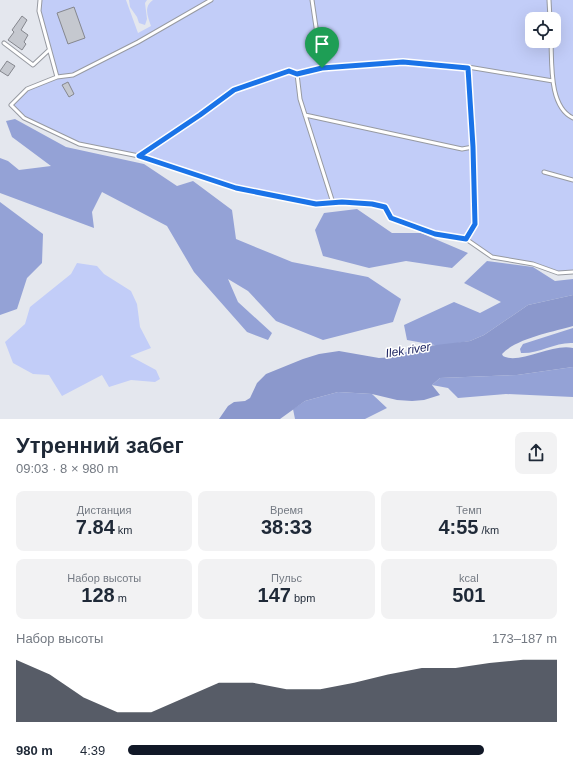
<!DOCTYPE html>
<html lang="ru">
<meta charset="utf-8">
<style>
:root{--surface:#fff;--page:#f2f2f3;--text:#1f2937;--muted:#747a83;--accent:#111827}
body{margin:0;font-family:Arial,sans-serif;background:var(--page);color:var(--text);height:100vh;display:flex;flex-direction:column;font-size:15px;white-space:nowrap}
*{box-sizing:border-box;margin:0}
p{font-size:13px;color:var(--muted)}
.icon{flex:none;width:22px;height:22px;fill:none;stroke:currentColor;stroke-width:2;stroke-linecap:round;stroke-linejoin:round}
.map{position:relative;height:419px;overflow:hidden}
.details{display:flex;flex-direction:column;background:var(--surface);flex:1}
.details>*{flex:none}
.controls{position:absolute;left:525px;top:12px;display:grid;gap:8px}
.controls a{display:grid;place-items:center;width:36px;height:36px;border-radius:8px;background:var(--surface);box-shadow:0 4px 16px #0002;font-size:20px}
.pin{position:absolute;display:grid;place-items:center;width:34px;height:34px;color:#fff;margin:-41px -17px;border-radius:50% 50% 50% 0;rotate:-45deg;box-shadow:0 0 4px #0007}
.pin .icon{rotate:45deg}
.round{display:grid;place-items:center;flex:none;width:42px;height:42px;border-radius:8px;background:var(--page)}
.overview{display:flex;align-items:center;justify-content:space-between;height:68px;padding:0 16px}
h1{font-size:22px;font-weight:700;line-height:30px}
.metrics{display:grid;grid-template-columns:repeat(3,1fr);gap:6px;height:68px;padding:4px 16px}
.metrics div{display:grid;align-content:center;border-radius:8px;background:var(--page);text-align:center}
.metrics b{font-size:20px;font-weight:700}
.metrics small{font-size:11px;font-weight:400}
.metrics p{font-size:11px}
.chart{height:112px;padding:8px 16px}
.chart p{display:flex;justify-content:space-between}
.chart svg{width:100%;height:72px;margin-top:4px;fill:var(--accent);opacity:.7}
ul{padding:0 16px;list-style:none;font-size:13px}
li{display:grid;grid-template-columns:64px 48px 1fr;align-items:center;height:30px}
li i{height:10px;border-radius:5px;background:var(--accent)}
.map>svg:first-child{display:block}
.green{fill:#c2cdf8;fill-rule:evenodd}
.forest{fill:#94a2d6}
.water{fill:#8b98cc}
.building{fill:#c5c8cf;stroke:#85878e}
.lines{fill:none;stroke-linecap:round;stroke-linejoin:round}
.service-casing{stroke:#979aa1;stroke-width:5}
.service{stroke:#fff;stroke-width:3}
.route-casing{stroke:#fff;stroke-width:8}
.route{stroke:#1a73e8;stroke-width:5}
.labels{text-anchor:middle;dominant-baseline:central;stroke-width:3;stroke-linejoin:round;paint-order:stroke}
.water-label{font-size:12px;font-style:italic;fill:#1d2461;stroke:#fff}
</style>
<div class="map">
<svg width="573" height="419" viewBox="0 0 573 419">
<rect width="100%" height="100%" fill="#e4e7ee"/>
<path class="green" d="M40 0H126L138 33 151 26C148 17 143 7 153 0H573V272L558 273 533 264 492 257 466 239 435 234 391 218 385 207 372 204 342 202 316 205 236 188 139 156 79 144 24 118 11 105 27 89 57 77 39 11ZM532 19H554V41H532Z
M129 0H147L145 3 147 19 145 25 139 23 137 17 130 7Z
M77 263 97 266 104 274 131 291 137 304 140 327 151 348 130 356 156 370 160 379 155 382 131 380 109 387 102 375 62 396 49 375 33 374 13 363 5 342 25 324 30 307 71 274Z"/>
<path class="forest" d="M15 119 66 147 144 164 177 186 193 181 232 210 236 239 292 262 368 277 401 299 393 322 323 340 276 321 248 291 228 279 238 302 272 333 268 340 247 332 194 272 167 226 102 192 92 212 94 228 0 193V158L8 161 19 170 51 166 12 137 6 121Z
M0 202 43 234 42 263 27 278 17 309 0 315Z
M357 209 392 233H421L468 253 452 268 406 261 369 268 323 256 315 230 324 213Z
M487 261 533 267 555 281 573 279V295L528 305 484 335 470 341 440 346 407 340 404 325 454 302 480 313 501 302 464 283Z
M573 328V343C555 342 539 354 521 353L520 349 523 344Z
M573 367V397L506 394 458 398 448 388 432 385 440 378 517 375Z
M338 392 372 394 387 408 365 419H295L293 409 305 401Z"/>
<path class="water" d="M573 295V326C553 332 517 338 502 354L503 356C519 365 552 343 573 348V367L517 375 440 378 432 385 440 395 424 400 412 401 397 400 372 394 338 392 305 401 280 419H219L228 406 234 402 245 401 250 398 257 383 266 374 303 359 319 354 339 351 379 358 394 357 419 347 470 341 484 335 528 305Z"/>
<path class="building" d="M74 7 85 38 68 44 57 13Z
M22 16 27 20 21 30 28 35 24 42 26 44 22 50 8 40 14 32 12 30Z
M7 61 15 66 8 76 0 71Z
M68 82 74 94 69 97 62 85Z"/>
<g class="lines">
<defs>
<path id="service" d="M40 0 39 11 57 77 27 89 11 105 24 118 79 144 139 156 236 188 316 205 342 202 372 204 385 207 391 218 435 234 466 239 492 257 533 264 558 273 573 272
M312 0 322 68
M549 0 550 19
M551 41C552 64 549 107 573 118
M4 43 33 65 49 50
M297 74 300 99 333 203
M57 77 73 75 138 42 211 0
M305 115 462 149 473 147
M139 156 200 115 234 90 289 71 297 74 322 68 403 62 468 67 553 81
M544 172 573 180
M466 239 475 224 473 147 468 67"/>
</defs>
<use href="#service" class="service-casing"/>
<use href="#service" class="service"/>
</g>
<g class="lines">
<defs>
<path id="route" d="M403 62 468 68 473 147 475 224 466 239 435 234 391 218 385 207 372 204 342 202 316 204 236 188 139 156 200 115 234 90 289 71 297 74 322 68Z"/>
</defs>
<use href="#route" class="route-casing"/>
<use href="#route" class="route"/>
</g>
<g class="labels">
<g class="water-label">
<text transform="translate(408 350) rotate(-9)">Ilek river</text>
</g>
</g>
</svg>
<div class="controls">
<a><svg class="icon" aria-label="locate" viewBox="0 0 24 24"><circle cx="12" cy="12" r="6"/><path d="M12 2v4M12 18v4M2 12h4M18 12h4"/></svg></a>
</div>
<div class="pin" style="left:322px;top:68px;background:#1e9e55"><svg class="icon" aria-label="arrive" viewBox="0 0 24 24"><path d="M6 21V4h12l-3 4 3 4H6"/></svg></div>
</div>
<section class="details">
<div class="overview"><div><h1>Утренний забег</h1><p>09:03 · 8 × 980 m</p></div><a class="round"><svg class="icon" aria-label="share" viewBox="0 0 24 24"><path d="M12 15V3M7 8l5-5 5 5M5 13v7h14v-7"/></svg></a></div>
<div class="metrics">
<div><p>Дистанция</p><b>7.84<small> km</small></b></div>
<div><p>Время</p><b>38:33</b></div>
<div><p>Темп</p><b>4:55<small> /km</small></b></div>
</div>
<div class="metrics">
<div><p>Набор высоты</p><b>128<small> m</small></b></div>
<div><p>Пульс</p><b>147<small> bpm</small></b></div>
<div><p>kcal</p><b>501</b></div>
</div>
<div class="chart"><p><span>Набор высоты</span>173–187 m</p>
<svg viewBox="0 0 160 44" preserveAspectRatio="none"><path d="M0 44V6L10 15L20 29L30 38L40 38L50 29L60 20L70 20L80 24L90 24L100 20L110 15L120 11L130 11L140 8L150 6L160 6V44z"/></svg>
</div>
<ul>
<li><b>980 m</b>4:39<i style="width:83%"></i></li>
</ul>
</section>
